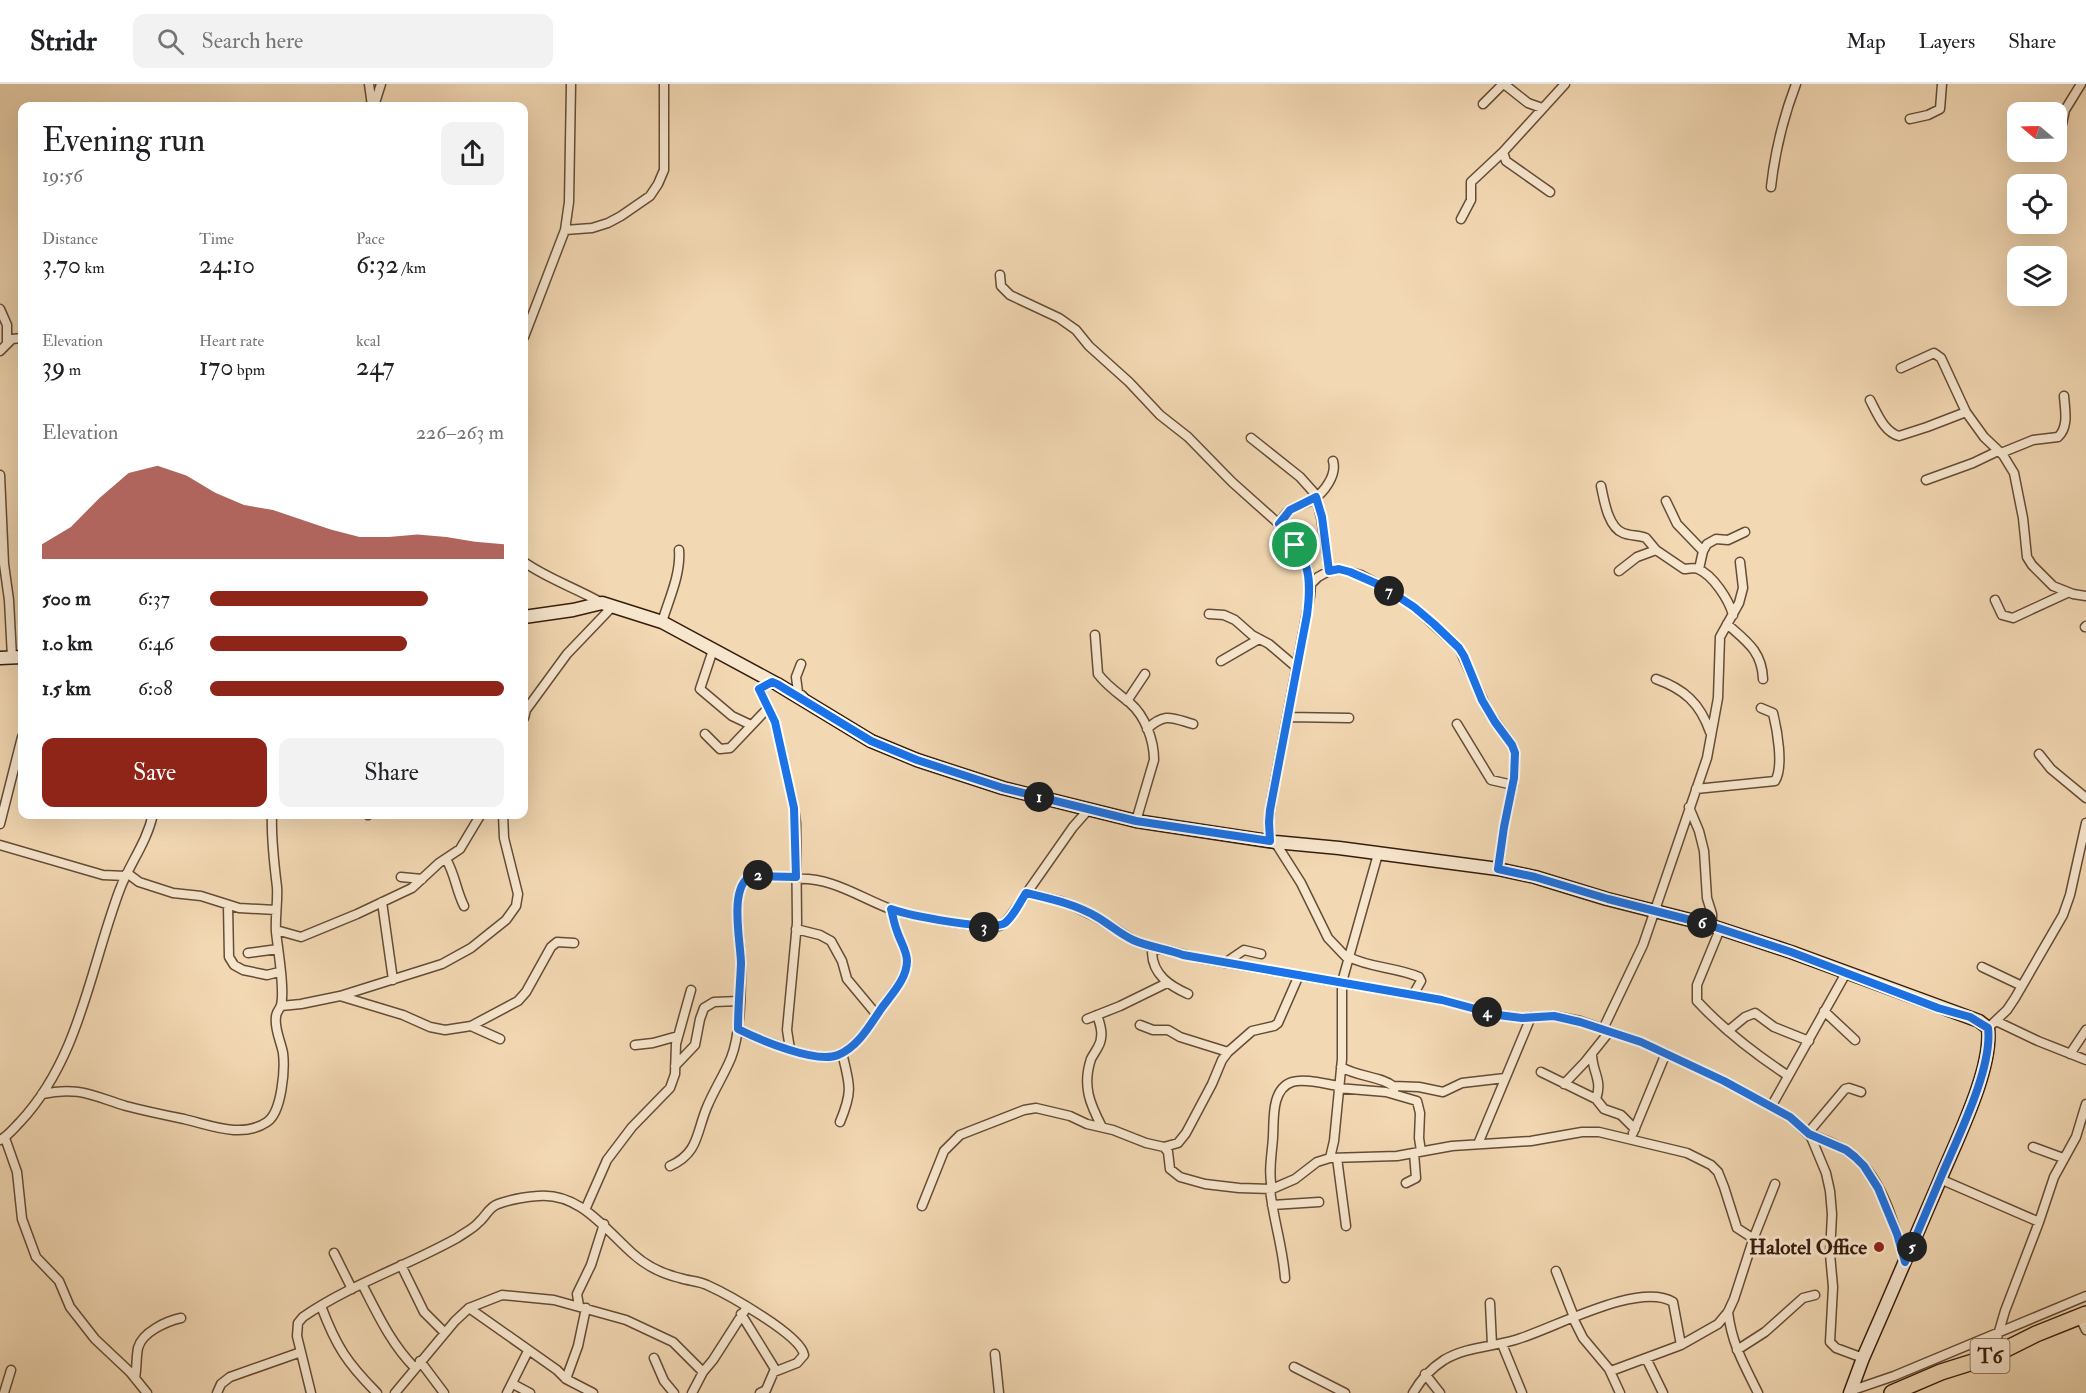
<!DOCTYPE html>
<meta charset="utf-8">
<style>
:root{--surface:#fff;--page:#f2f2f2;--text:#202124;--muted:#757577;--line:#e0e0e0;--accent:#8f2418}
body{margin:0;font-family:"IM FELL Double Pica",serif;background:var(--page);color:var(--text);height:100vh;display:flex;flex-direction:column;font-size:22px;white-space:nowrap}
*{box-sizing:border-box;margin:0}
p{font-size:20px;color:var(--muted)}
.icon{flex:none;width:33px;height:33px;fill:none;stroke:currentColor;stroke-width:2;stroke-linecap:round;stroke-linejoin:round}
.map{position:relative;flex:1;overflow:hidden}
.sheet{position:absolute;left:18px;top:18px;width:510px;height:717px;display:flex;flex-direction:column;background:var(--surface);border-radius:12px;box-shadow:0 6px 24px #0002}
.sheet>*{flex:none}
.needle{width:39px;rotate:289deg}
.buttons{position:absolute;left:2007px;top:18px;display:grid;gap:12px}
.buttons a{display:grid;place-items:center;width:60px;height:60px;border-radius:12px;background:var(--surface);box-shadow:0 6px 24px #0002;font-size:30px}
.pin{position:absolute;display:grid;place-items:center;width:51px;height:51px;color:#fff;margin:-26px;border:3px solid #fff;border-radius:50%;box-shadow:0 2px 6px #0007}
.km{position:absolute;width:30px;height:30px;margin:-15px;border-radius:50%;background:#222;color:#fff;font-size:16px;line-height:30px;text-align:center}
.round{display:grid;place-items:center;flex:none;width:63px;height:63px;border-radius:12px;background:var(--page)}
.overview{display:flex;align-items:center;justify-content:space-between;height:102px;padding:0 24px}
h1{font-size:33px;font-weight:600;line-height:45px}
.stats{display:grid;grid-template-columns:repeat(3,1fr);gap:9px;height:102px;padding:6px 24px}
.stats div{display:grid;align-content:center}
.stats b{font-size:26px;font-weight:600}
.stats small{font-size:16px;font-weight:400}
.stats p{font-size:16px}
.chart{height:168px;padding:12px 24px}
.chart p{display:flex;justify-content:space-between}
.chart svg{width:100%;height:108px;margin-top:6px;fill:var(--accent);opacity:.7}
.primary-button{display:flex;gap:12px;margin-top:auto;padding:12px 24px}
.primary-button a{flex:1;height:69px;border-radius:12px;background:var(--accent);color:#fff;font-size:24px;font-weight:600;line-height:69px;text-align:center}
.primary-button a+a{background:var(--page);color:var(--text)}
ul{padding:0 24px;list-style:none;font-size:20px}
li{display:grid;grid-template-columns:96px 72px 1fr;align-items:center;height:45px}
li i{height:15px;border-radius:8px;background:var(--accent)}
header{display:flex;align-items:center;gap:36px;box-sizing:border-box;height:84px;padding:0 30px;background:var(--surface);border-bottom:2px solid var(--line)}
header strong{font-size:28px}
nav{display:flex;gap:33px;margin-inline-start:auto;font-size:21px}
.search{width:420px;height:54px;background:var(--page);display:flex;align-items:center;gap:15px;box-sizing:border-box;padding:0 21px;border-radius:12px;color:var(--muted);font-size:22px}
.map>svg:first-child{display:block}
.lines{fill:none;stroke-linecap:round;stroke-linejoin:round}
.street-casing{stroke:#654c35;stroke-width:11}
.secondary-casing{stroke:#361d0b;stroke-width:15}
.highway-casing{stroke:#361d0b;stroke-width:18}
.street{stroke:#f7e6ce;stroke-width:8}
.secondary{stroke:#f7e6ce;stroke-width:12}
.highway{stroke:#f2d8b3;stroke-width:15}
.route-casing{stroke:#fff;stroke-width:12}
.route{stroke:#1a73e8;stroke-width:8}
.poi-dot{fill:#8f2418;stroke:#f7e6ce;stroke-width:2}
.labels{text-anchor:middle;dominant-baseline:central;stroke-width:6;stroke-linejoin:round;paint-order:stroke}
.shield{fill:#f7e6ce;stroke:#705946;stroke-width:1.5}
.shield-label{font-size:20px;font-weight:bold;fill:#361d0b}
.poi-label{font-size:21px;font-weight:bold;fill:#361d0b;stroke:#f7e6ce;text-anchor:end}
</style>
<header>
<strong>Stridr</strong>
<div class="search"><svg class="icon" aria-label="search" viewBox="0 0 24 24"><circle cx="10" cy="10" r="6"/><path d="M15 15l6 6"/></svg>Search here</div>
<nav><a>Map</a><a>Layers</a><a>Share</a></nav>
</header>
<div class="map">
<svg width="2086" height="1309" viewBox="0 0 2086 1309">
<rect width="100%" height="100%" fill="#f2d8b3"/>
<filter id="stains"><feTurbulence type="fractalNoise" baseFrequency=".00333" numOctaves="4"/><feColorMatrix values="0 0 0 0 .2 0 0 0 0 .09 0 0 0 0 .02 0 0 0 .5 -.17"/></filter>
<radialGradient id="worn" r=".72"><stop offset=".6" stop-color="#630" stop-opacity="0"/><stop offset="1" stop-color="#630" stop-opacity=".3"/></radialGradient>
<g class="lines">
<defs>
<path id="street" d="M369 0 372 22
M1504 0 1528 19 1542 24
M1483 20 1503 0
M374 22 381 0
M1910 35 1928 31 1940 25 1942 0
M2060 49 2065 26 2081 0
M1771 103C1775 67 1783 34 1796 0
M1550 108 1506 77 1503 68 1565 0
M1461 135 1471 116V98L1503 68
M565 146 592 144 608 139 621 132 650 112 658 100 664 86V0
M1000 191 1001 202 1010 211 1059 234 1076 246 1089 262 1129 298 1160 331 1188 353 1232 398 1279 440 1305 477 1311 500 1310 512 1272 713 1269 738 1270 757
M0 225 7 241V259
M524 253 565 146 569 118 571 0
M0 267 12 255 22 254
M1901 284 1934 269 1941 274 1966 328 1984 353 2003 371 2014 389 2023 434 2027 473 2032 481 2053 502 2073 510 2086 512
M1870 316C1877 329 1884 348 1899 352L1927 343 1966 328
M1251 354 1300 393 1317 412
M2001 369 2033 356 2058 353C2069 343 2065 326 2064 312
M0 391 4 480 9 516 12 573
M1926 396 1973 379 1998 367
M1601 402C1604 416 1608 443 1623 449 1630 452 1639 451 1646 454L1656 466 1684 485C1689 485 1694 483 1698 485 1713 491 1729 516 1733 531
M1316 413 1321 433 1329 487
M1666 417 1677 440 1703 467
M1279 440C1282 435 1285 429 1290 426 1297 421 1306 420 1312 416 1324 409 1337 391 1333 377
M524 478C548 495 576 504 602 519
M1699 485 1703 467 1707 460 1716 455 1728 456 1745 448
M1619 487 1637 473 1656 466
M1311 500 1318 493 1329 487 1339 485 1361 491 1382 502 1414 523 1459 564 1488 627 1512 661 1515 669 1514 694 1504 743 1498 785
M1995 516 2002 531 2013 534 2067 509
M1209 530 1224 531 1235 536 1252 551 1269 560 1296 583
M662 538C669 515 681 490 679 466
M1727 540C1746 557 1762 567 1763 595
M2085 543 2086 542
M1095 551 1098 590C1107 602 1119 610 1130 619 1145 632 1154 656 1154 676L1136 737
M713 566 700 605 732 632 751 641
M1221 577 1259 555
M801 580 796 593 798 608 803 612
M1656 595C1684 605 1700 619 1710 648
M772 598 759 605 775 638 794 724 796 739 797 839 787 946 790 965
M1127 617 1145 590
M1288 633 1349 634
M524 634 526 626 567 570 612 523
M1457 640 1491 696 1513 701
M1147 645C1165 628 1172 634 1193 640
M705 650 720 665 730 664 768 624
M2039 670 2051 685 2086 714
M1696 705 1775 697C1784 683 1777 645 1773 629L1761 624
M1689 723 1699 747 1704 767 1707 814 1712 830V842
M368 730V731
M0 740 22 653
M1275 758 1301 799 1328 854 1348 875
M0 761 103 791 126 792
M446 775C455 790 456 806 464 822
M127 789 139 798 173 809 201 812 239 824 276 826
M401 793 422 795
M796 795C833 793 860 814 893 826 908 831 986 846 999 842 1005 840 1008 835 1012 830L1073 743 1088 726
M1026 809 1060 817 1073 822 1096 833 1133 856 1157 865
M382 818 393 896
M228 821 229 873 234 881 243 886 267 891 279 888
M796 845 820 851 831 857 842 877 847 895 877 931
M1720 845 1697 901V917C1724 946 1755 970 1787 991
M276 846 301 853 357 830 412 804 439 779 460 765 481 730
M248 869 278 865
M1349 873C1370 884 1396 883 1419 893L1421 897 1413 911
M1225 879 1244 866 1261 870
M1982 883 2022 902
M1188 910C1170 902 1153 891 1152 869L1156 865 1167 866 1198 874 1442 916 1499 931 1522 934 1554 932 1580 937 1641 958 1724 997 1790 1033 1811 1053 1826 1089 1830 1107 1832 1130 1830 1170 1833 1203 1830 1258 1836 1264 1863 1274
M340 912 403 931 430 943 445 946 471 942 518 917 526 908 551 863 557 858 574 859
M281 922 301 920 340 912 442 880 471 864 506 836 516 822 518 810 504 754 503 730
M1824 927 1855 956
M1097 931C1101 942 1104 953 1098 963 1096 967 1093 971 1091 975 1082 1002 1090 1020 1102 1043
M1087 935 1120 922 1167 899
M1996 937 2038 957 2086 976
M1140 941 1153 946H1168L1180 953 1228 968
M471 942 500 955
M1988 944 2007 926 2015 914 2063 831 2070 811 2086 739
M1603 945 1643 861 1707 674 1718 614 1720 553 1739 519 1743 504 1740 478
M738 946C760 955 816 980 838 971 858 963 870 941 881 925 890 911 907 895 907 877 907 867 900 857 897 847 894 840 893 832 891 825
M1728 947 1745 933 1755 929 1774 943 1809 957
M635 961 653 959 678 952
M1592 970C1592 988 1603 996 1596 1015
M2070 970 2086 946
M675 982 695 961 700 935 704 924 714 918 739 917
M1341 983C1358 993 1380 992 1393 1002L1394 1007
M1541 988 1596 1015 1604 1025 1621 1031 1635 1045
M1564 1000 1585 978 1609 948
M1393 1002 1419 1003 1443 1008 1462 999 1505 994
M1338 1004 1386 1008 1417 1017 1420 1029 1419 1054 1421 1067
M42 1010C79 1002 93 1012 126 1022 145 1027 164 1031 184 1035 210 1041 242 1055 267 1038 282 1028 285 985 283 969 281 958 274 944 276 933 276 928 280 925 281 921 285 906 278 866 276 848 275 833 278 818 277 803 274 779 271 755 272 730
M1771 1023 1846 889
M840 1038C853 1007 850 1001 842 969
M1633 1049 1666 969
M1808 1049 1845 1005 1849 1004 1861 1008
M1809 1050C1825 1056 1842 1062 1855 1073 1884 1098 1895 1143 1905 1178
M5 1054 17 1088 22 1135 36 1173 59 1197 70 1223 95 1255 130 1288 147 1309
M0 1056C8 1052 14 1044 20 1038 80 974 90 884 120 805 130 779 147 758 153 730
M1478 1060 1531 933
M1164 1063 1178 1059 1186 1049 1212 1000 1222 976 1228 968 1252 947 1274 942 1278 939 1299 891
M2033 1063 2063 1074
M1330 1074 1334 1057 1342 975V898L1378 770
M1337 1074 1346 1142
M670 1082C699 1069 696 1049 707 1023 714 1006 724 991 731 974 741 949 741 905 741 878 741 857 728 803 751 792L796 793
M1940 1095 2039 1138
M1406 1099 1416 1094 1414 1069
M1270 1105C1273 1135 1283 1163 1285 1194
M1272 1105C1268 1087 1272 1070 1273 1053 1274 1036 1271 1005 1292 998 1305 994 1325 1000 1339 1002
M1272 1121 1319 1118
M922 1122 944 1067 960 1051 1024 1026 1036 1024 1070 1032 1087 1040 1113 1046 1146 1059 1164 1063 1168 1068 1170 1085 1180 1093 1205 1100 1239 1104 1272 1105 1295 1095 1317 1078 1330 1074 1397 1072 1452 1062 1531 1057 1582 1048H1599L1687 1069 1711 1081 1718 1088 1724 1103 1737 1144 1754 1155
M585 1126 607 1076 632 1043 670 1004 675 990 676 960 691 906
M334 1169 352 1205
M401 1181 424 1228 445 1249
M1556 1187 1574 1233
M362 1200C377 1229 391 1260 415 1284
M1490 1219 1492 1261
M321 1222C336 1262 347 1279 377 1309
M579 1222 577 1210 591 1181 604 1140
M469 1224 557 1286 566 1295 593 1309
M1728 1228C1732 1261 1744 1280 1758 1309
M741 1230 775 1285 766 1306 760 1309
M2079 1232 2086 1246
M1573 1234 1583 1254 1609 1285 1620 1309
M1502 1260 1522 1309
M1737 1266 1765 1248 1803 1214 1815 1211
M995 1270 999 1309
M1992 1271 2005 1227 2039 1138 2054 1093 2076 1053 2086 1020
M654 1274 664 1297 674 1309
M1646 1274 1663 1309
M420 1277 444 1309
M1294 1283 1345 1309
M1611 1287 1681 1261 1718 1240 1728 1228 1734 1215 1754 1153 1775 1100
M1425 1290 1440 1309
M135 1294C137 1284 136 1274 138 1264 142 1248 167 1237 181 1234
M566 1295 578 1262 586 1224
M513 1300 530 1309
M1850 1307 1894 1292 2086 1212
M4 1309 11 1286
M217 1309 221 1300 230 1293 301 1268
M311 1309 297 1252 298 1239 303 1233C351 1200 407 1182 457 1154 464 1149 473 1145 479 1138 486 1132 489 1123 498 1120 511 1115 526 1113 538 1112 579 1108 605 1145 632 1169 645 1181 663 1190 680 1194 689 1197 699 1197 707 1201 727 1210 801 1251 804 1271L797 1279 774 1288
M395 1309 455 1237 469 1224 502 1211 554 1216 626 1236 673 1258 703 1288
M507 1309 528 1267
M692 1309 703 1288 713 1276 747 1223
M1413 1309C1421 1295 1430 1285 1444 1276 1466 1263 1491 1263 1515 1256 1553 1245 1638 1197 1673 1218L1681 1261"/>
<path id="secondary" d="M524 533 573 526 602 519 662 538 777 600 871 657 917 676 1003 704 1136 737 1275 758 1339 764 1498 785 1535 793 1607 815 1706 840 1791 868 1979 937 1988 944C1993 985 1956 1057 1940 1096 1914 1156 1889 1215 1863 1274L1850 1309
M0 574 22 573"/>
<path id="highway" d="M1892 1309 1941 1288 1992 1272 2036 1250 2086 1230"/>
</defs>
<use href="#street" class="street-casing"/>
<use href="#secondary" class="secondary-casing"/>
<use href="#highway" class="highway-casing"/>
<use href="#street" class="street"/>
<use href="#secondary" class="secondary"/>
<use href="#highway" class="highway"/>
</g>
<g class="lines">
<defs>
<path id="route" d="M1316 413 1322 433 1329 487 1339 485 1350 488 1382 502 1414 523 1434 540 1459 564 1464 572 1482 616 1495 638 1512 661 1515 669 1514 694 1504 743 1498 785 1535 793 1608 815 1706 840 1791 868 1938 924 1970 933 1988 944C1993 984 1957 1055 1941 1093 1929 1121 1917 1150 1905 1178L1897 1150 1878 1104 1864 1082 1855 1073 1846 1066 1809 1050 1790 1033 1724 997 1641 958 1580 938 1554 932 1522 934 1498 931 1442 916 1183 871C1166 865 1149 863 1133 856 1120 850 1109 840 1097 833 1075 820 1051 815 1026 809 1020 818 1014 832 1005 839 991 848 908 831 891 825 893 832 894 840 897 847 900 857 907 867 907 877 907 895 891 911 881 925 870 941 858 963 838 971 816 980 760 956 738 945 738 924 740 902 741 880 741 859 728 803 751 792L796 793 794 724 775 638 759 605 772 598 777 600 871 657 917 676 1003 704 1136 737 1270 757 1269 738 1270 726 1307 531C1313 485 1307 475 1279 440L1290 426Z"/>
</defs>
<use href="#route" class="route-casing"/>
<use href="#route" class="route"/>
</g>
<circle class="poi-dot" cx="1879" cy="1163" r="6"/>
<g class="labels">
<rect class="shield" x="1970.5" y="1255" width="39" height="34" rx="4.5"/>
<g class="shield-label">
<text x="1990" y="1272">T6</text>
</g>
<g class="poi-label">
<text x="1867" y="1163">Halotel Office</text>
</g>
</g>
<rect width="100%" height="100%" filter="url(#stains)"/>
<rect width="100%" height="100%" fill="url(#worn)"/>
</svg>
<div class="buttons">
<a><svg class="needle" viewBox="-14 -14 28 28"><path d="M0-13l5 13h-10z" fill="#e53935"/><path d="M0 13l5-13h-10z" fill="#757577"/></svg></a>
<a><svg class="icon" aria-label="locate" viewBox="0 0 24 24"><circle cx="12" cy="12" r="6"/><path d="M12 2v4M12 18v4M2 12h4M18 12h4"/></svg></a>
<a><svg class="icon" aria-label="layers" viewBox="0 0 24 24"><path d="M12 4l9 5-9 5-9-5zM3 14l9 5 9-5"/></svg></a>
</div>
<div class="pin" style="left:1295px;top:461px;background:#1e9e55"><svg class="icon" aria-label="arrive" viewBox="0 0 24 24"><path d="M6 21V4h12l-3 4 3 4H6"/></svg></div>
<b class="km" style="left:1039px;top:713px">1</b>
<b class="km" style="left:758px;top:791px">2</b>
<b class="km" style="left:984px;top:843px">3</b>
<b class="km" style="left:1487px;top:928px">4</b>
<b class="km" style="left:1912px;top:1163px">5</b>
<b class="km" style="left:1702px;top:839px">6</b>
<b class="km" style="left:1389px;top:507px">7</b>
<section class="sheet">
<div class="overview"><div><h1>Evening run</h1><p>19:56</p></div><a class="round"><svg class="icon" aria-label="share" viewBox="0 0 24 24"><path d="M12 15V3M7 8l5-5 5 5M5 13v7h14v-7"/></svg></a></div>
<div class="stats">
<div><p>Distance</p><b>3.70<small> km</small></b></div>
<div><p>Time</p><b>24:10</b></div>
<div><p>Pace</p><b>6:32<small> /km</small></b></div>
</div>
<div class="stats">
<div><p>Elevation</p><b>39<small> m</small></b></div>
<div><p>Heart rate</p><b>170<small> bpm</small></b></div>
<div><p>kcal</p><b>247</b></div>
</div>
<div class="chart"><p><span>Elevation</span>226–263 m</p>
<svg viewBox="0 0 160 44" preserveAspectRatio="none"><path d="M0 44V38L10 31L20 19L30 9L40 6L50 10L60 17L70 22L80 24L90 28L100 32L110 35L120 35L130 34L140 35L150 37L160 38V44z"/></svg>
</div>
<ul>
<li><b>500 m</b>6:37<i style="width:74%"></i></li>
<li><b>1.0 km</b>6:46<i style="width:67%"></i></li>
<li><b>1.5 km</b>6:08<i style="width:100%"></i></li>
</ul>
<div class="primary-button"><a>Save</a><a>Share</a></div>
</section>
</div>
